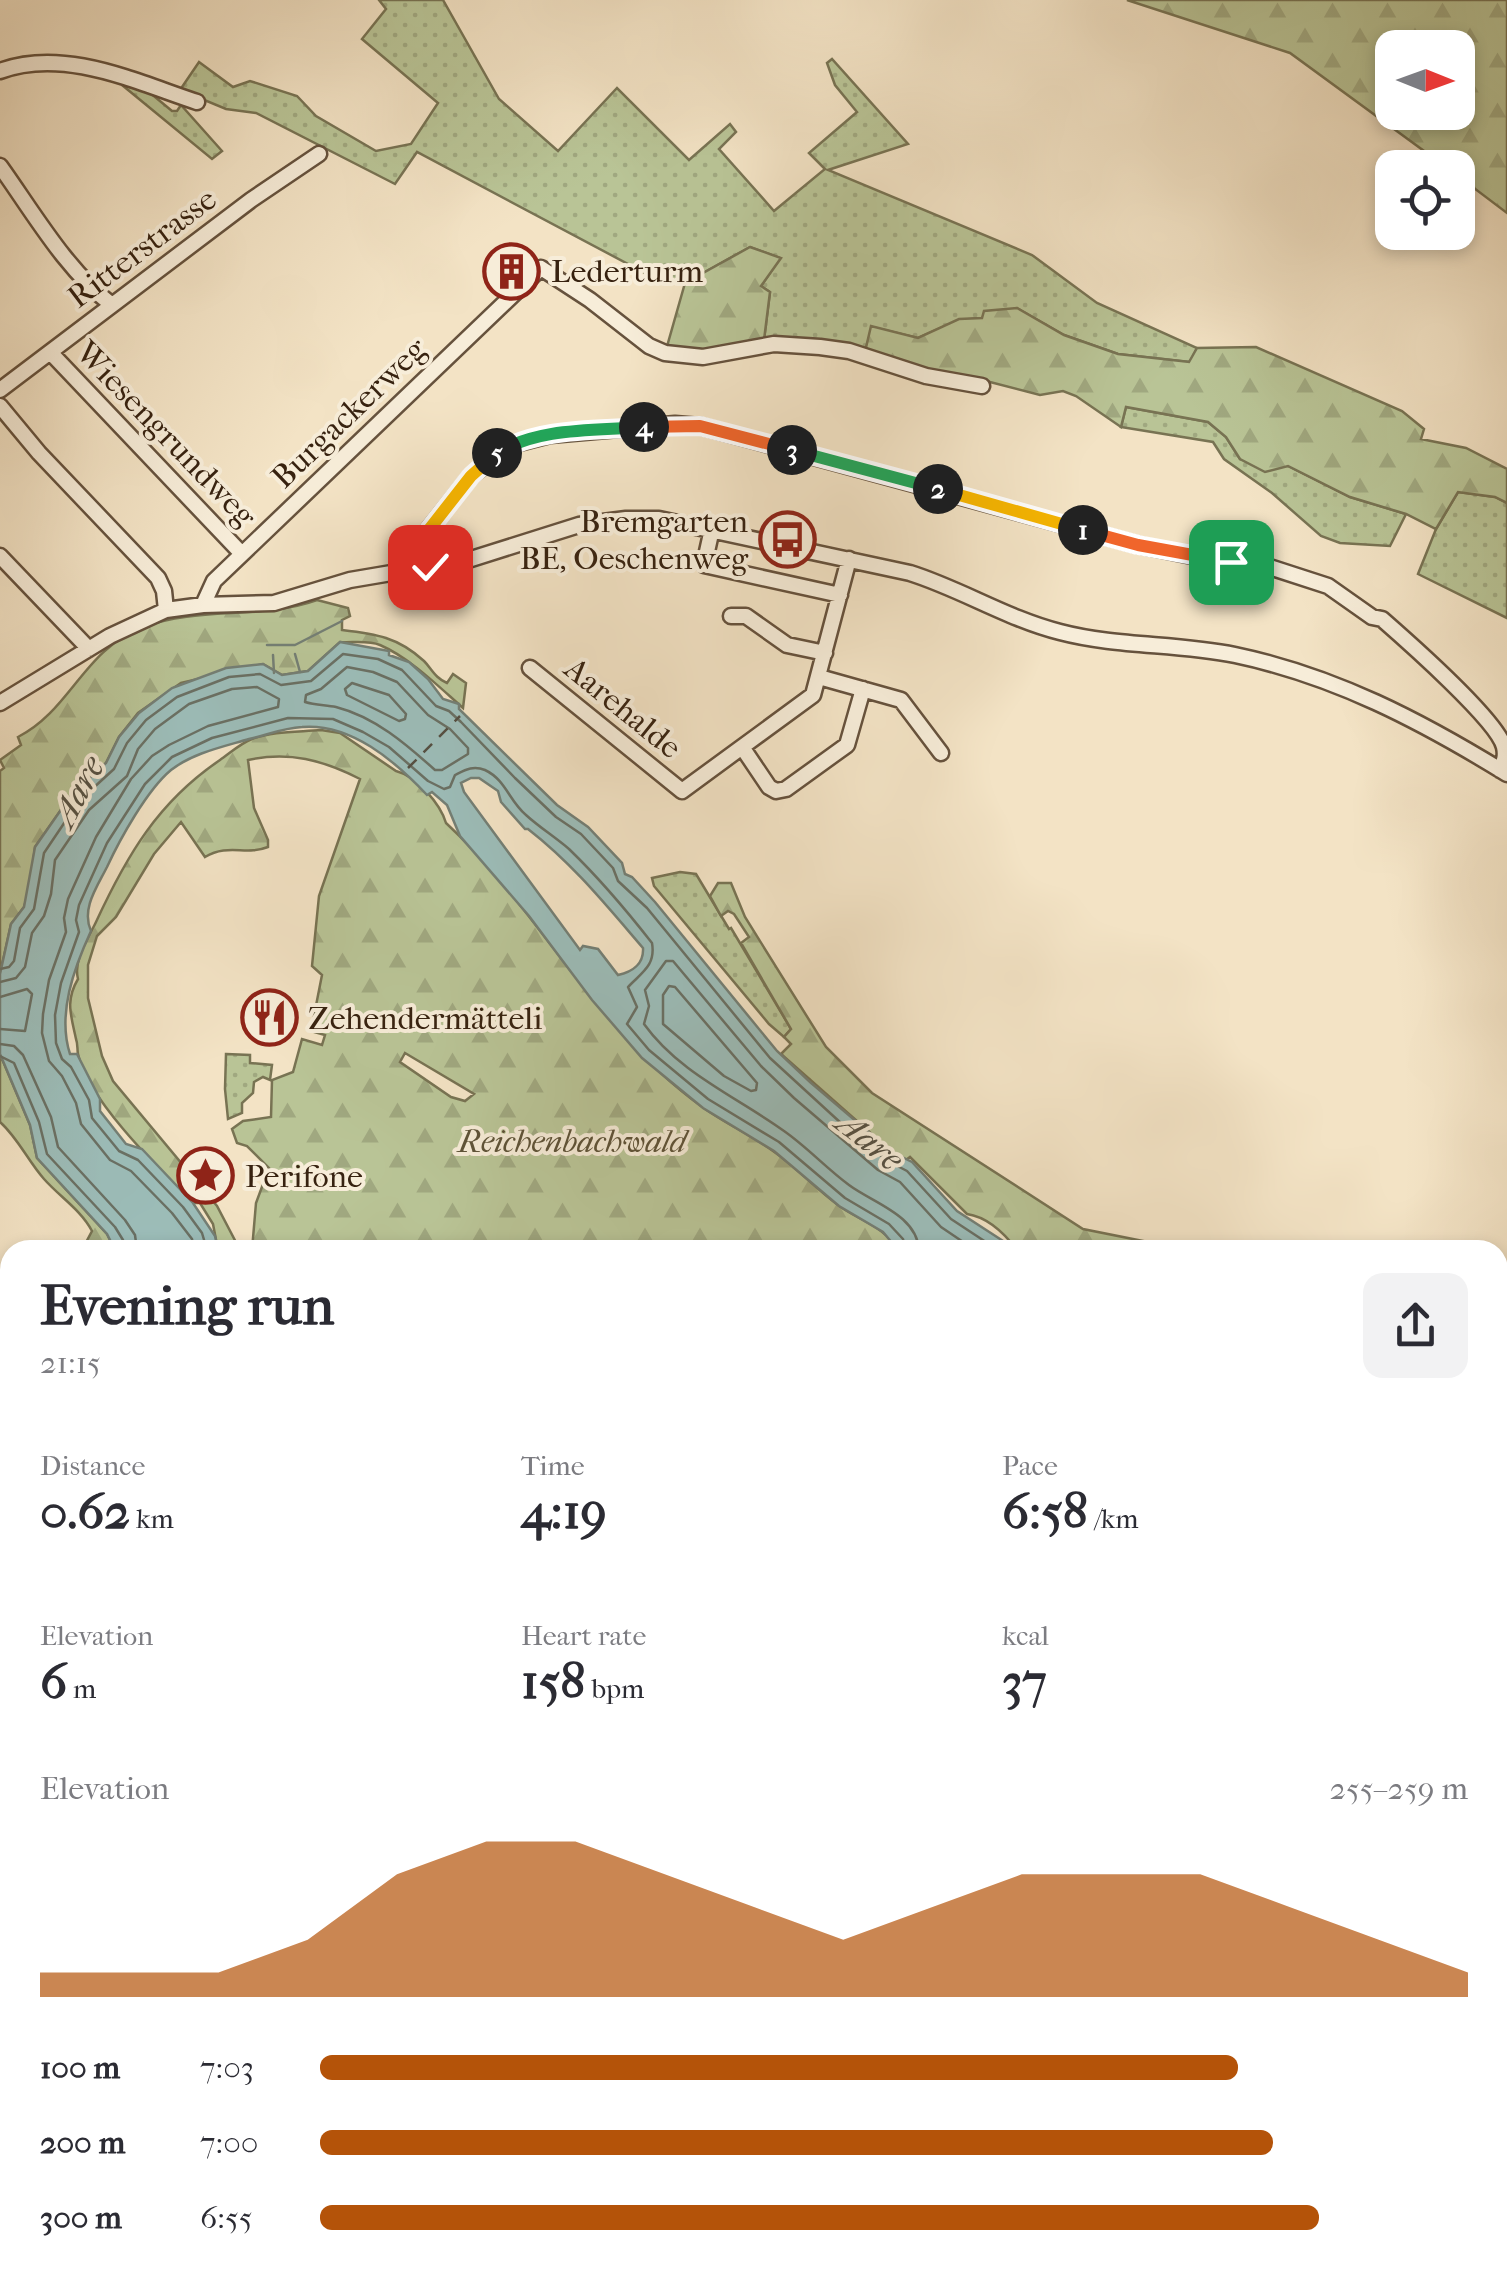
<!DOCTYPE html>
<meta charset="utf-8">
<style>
:root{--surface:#fff;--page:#f2f2f3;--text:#2b2b33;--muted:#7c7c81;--accent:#b45309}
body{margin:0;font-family:"IM FELL French Canon",serif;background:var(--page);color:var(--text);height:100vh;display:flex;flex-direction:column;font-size:38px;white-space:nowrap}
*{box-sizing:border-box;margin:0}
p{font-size:32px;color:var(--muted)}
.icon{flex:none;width:55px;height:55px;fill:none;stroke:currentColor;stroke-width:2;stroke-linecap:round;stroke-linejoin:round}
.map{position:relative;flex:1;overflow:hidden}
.sheet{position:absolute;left:0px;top:1240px;width:1508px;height:1038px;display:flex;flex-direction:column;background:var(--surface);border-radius:30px 30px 0 0;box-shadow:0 5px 15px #0003}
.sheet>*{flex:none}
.needle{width:65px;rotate:91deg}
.controls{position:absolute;left:1375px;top:30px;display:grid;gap:20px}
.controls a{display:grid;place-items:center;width:100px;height:100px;border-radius:20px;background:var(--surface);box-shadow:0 5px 15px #0003;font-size:50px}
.pin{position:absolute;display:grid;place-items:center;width:85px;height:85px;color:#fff;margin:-42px;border-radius:20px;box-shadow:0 5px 15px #0006}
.km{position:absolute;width:50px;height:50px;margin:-25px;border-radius:50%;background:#222;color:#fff;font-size:28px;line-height:50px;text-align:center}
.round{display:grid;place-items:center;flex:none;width:105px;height:105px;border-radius:20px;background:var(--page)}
.summary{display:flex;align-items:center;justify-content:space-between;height:170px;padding:0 40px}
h1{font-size:55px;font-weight:700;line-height:75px}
.metrics{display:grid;grid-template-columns:repeat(3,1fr);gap:15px;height:170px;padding:10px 40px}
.metrics div{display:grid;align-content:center}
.metrics b{font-size:50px;font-weight:700}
.metrics small{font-size:28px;font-weight:400}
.metrics p{font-size:28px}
.chart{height:280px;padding:20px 40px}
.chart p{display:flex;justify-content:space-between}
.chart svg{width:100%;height:180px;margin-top:10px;fill:var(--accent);opacity:.7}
ul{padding:0 40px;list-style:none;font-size:32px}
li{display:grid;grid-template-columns:160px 120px 1fr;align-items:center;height:75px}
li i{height:25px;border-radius:12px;background:var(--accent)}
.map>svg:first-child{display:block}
.grass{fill:url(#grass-dots);stroke:#787353;stroke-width:2.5}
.forest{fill:url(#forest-firs);stroke:#787353;stroke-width:2.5;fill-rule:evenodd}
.water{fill:#9cbdb9;stroke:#747f75;stroke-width:2.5;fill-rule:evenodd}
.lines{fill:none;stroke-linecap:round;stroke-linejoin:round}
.shore{stroke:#6a7064;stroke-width:2.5}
.stream{stroke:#747f75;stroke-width:2.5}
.ferry{stroke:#555043;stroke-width:2.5;stroke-dasharray:12 10;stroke-linecap:butt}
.minor-casing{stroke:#66523d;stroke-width:19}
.minor{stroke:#f7edd9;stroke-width:14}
.split-1-casing{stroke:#fff;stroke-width:20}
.split-2-casing{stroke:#fff;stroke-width:20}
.split-3-casing{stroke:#fff;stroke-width:20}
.split-4-casing{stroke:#fff;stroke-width:20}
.split-5-casing{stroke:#fff;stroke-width:20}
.split-6-casing{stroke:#fff;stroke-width:20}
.split-1{stroke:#f0652b;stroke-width:12}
.split-2{stroke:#f5b400;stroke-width:12}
.split-3{stroke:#22a559;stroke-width:12}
.split-4{stroke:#f0652b;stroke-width:12}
.split-5{stroke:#22a559;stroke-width:12}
.split-6{stroke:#f5b400;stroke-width:12}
.labels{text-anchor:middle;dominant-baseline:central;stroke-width:8;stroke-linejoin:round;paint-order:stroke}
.street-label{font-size:32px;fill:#372210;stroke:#f7edd9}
.poi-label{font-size:32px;fill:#372210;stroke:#f7edd9;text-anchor:start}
.park-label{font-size:32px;font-style:italic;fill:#5e5338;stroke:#f7edd9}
.water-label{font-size:35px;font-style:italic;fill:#555043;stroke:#f7edd9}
</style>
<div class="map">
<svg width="1507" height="2277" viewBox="0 0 1507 2277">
<defs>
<pattern id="grass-dots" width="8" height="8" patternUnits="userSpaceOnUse" patternTransform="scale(2.5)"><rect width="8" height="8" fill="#b9c496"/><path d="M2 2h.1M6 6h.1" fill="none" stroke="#a0a880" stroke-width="1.8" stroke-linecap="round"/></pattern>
<pattern id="forest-firs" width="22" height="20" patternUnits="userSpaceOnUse" patternTransform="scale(2.5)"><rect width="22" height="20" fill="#b9c496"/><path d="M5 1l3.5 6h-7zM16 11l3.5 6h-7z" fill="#a0a880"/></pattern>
</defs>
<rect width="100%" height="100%" fill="#f3e3c5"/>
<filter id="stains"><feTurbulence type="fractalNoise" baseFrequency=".002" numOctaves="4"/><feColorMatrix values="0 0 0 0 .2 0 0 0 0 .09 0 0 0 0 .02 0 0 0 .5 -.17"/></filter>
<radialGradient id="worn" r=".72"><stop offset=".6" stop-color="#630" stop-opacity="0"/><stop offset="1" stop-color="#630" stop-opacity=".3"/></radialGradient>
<path class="grass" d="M379 0H443L499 99 558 151 617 88 689 160 730 124 736 132 719 149 774 211 825 169 809 153 857 112 835 85 827 63 832 59 908 144 828 170 1032 255 1097 303 1197 348 1190 362 1118 354 1064 335 1017 308 982 318 959 320 918 338 872 327 865 352 764 340 770 292 761 286 780 258 750 247 685 283 660 281 417 152 395 184 256 113 226 109 180 90 199 62 233 87 250 81 297 96 316 116 376 151 411 144 438 103 362 39 386 9Z
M122 85 149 92 172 111H177L181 105 222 151 212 159Z
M1126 407 1208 422 1226 437 1240 459 1288 466 1350 497 1406 514 1390 546 1340 543 1321 536 1272 493 1224 459 1213 442 1121 427Z
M1458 492 1495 497 1507 503V618L1418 574 1436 529Z
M680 872 696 874 729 929 731 928 791 1029 784 1037 769 1024 654 886 652 878Z
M226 1054 250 1055V1063L272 1065 270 1080 263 1077 254 1082 253 1093 242 1103V1113L228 1119 225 1089Z
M0 1875 5 1876 10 1890V2010L0 2015Z"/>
<path class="forest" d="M1127 0H1507V213L1458 176V168L1446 167 1290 53ZM1392 48H1458V112H1392Z
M750 247 781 258 761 286 770 292 764 340 694 353 666 350 685 283Z
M1017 308 1064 335 1118 354 1189 362 1197 348 1256 347 1402 411 1424 429 1421 439 1466 448 1507 469V503L1495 497 1458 492 1436 529 1406 514 1350 497 1288 466 1265 472 1240 459 1226 437 1208 422 1126 407 1121 427 1076 396 1063 391 1040 395 990 382 925 372 865 352 871 326 918 338 959 319 982 318 984 311Z
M317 600 348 608 350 616 342 620V630C376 634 398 637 424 661 432 669 435 678 447 683L453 674 466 683 463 708C438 686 410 658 380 645 368 640 352 643 340 642L308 671 282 675 263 664 181 683 138 713 119 737 106 763 72 794 35 847 30 888 24 907 11 924 0 974V771L4 768 0 760 21 745 18 737C71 710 83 650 143 627 199 606 261 620 317 600Z
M321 730 340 733 396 771C416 776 440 803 446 823 540 910 596 1031 701 1106 724 1123 750 1134 773 1151 796 1167 815 1188 838 1205 858 1220 886 1227 898 1250H252L256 1203 269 1168 247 1146 237 1143 232 1129 243 1121 271 1117 272 1080 293 1072 302 1039 322 1045 325 1035 311 1031 322 975 312 966 319 896 360 779C323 760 289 751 248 760L254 808 268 840V847C245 856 229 843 205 857L181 822 154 854 116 917 97 936 88 965V998L102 1056 113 1081 217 1206 240 1250H218L213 1224 200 1203H193C160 1170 87 1099 78 1054 77 1049 78 1044 76 1039 71 1015 65 1001 78 979 73 960 88 939 96 922 127 855 158 802 220 760 230 753 241 743 252 739 272 731 299 732 321 730ZM405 1053 474 1094 465 1101 451 1097 400 1062Z
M718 883H731L745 917 826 1047 872 1093 1083 1229 1188 1250H1017C1005 1234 987 1217 967 1214L910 1157 906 1160 892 1152 781 1054 791 1044 784 1037 791 1029 741 943 749 937 734 914 728 911 721 916 710 896Z
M0 1054 30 1125 37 1158 107 1234 115 1250H82L92 1231C81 1210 60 1197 44 1179 28 1161 18 1138 0 1122Z
M1507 1441V1934H1498V1443L1502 1446Z
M10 1595V1747L0 1749V1598Z
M10 2010V2099L0 2103V2015Z
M18 2268H220L226 2277H7Z
M393 2268H598L575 2277H352Z
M722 2268H808L810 2277H722Z"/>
<path class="water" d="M340 642 389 651V655L409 662 428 679 443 699 459 704V709L557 805 588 827 622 863 625 874 632 877 655 902 777 1051 810 1082 892 1152 912 1162 957 1211 1017 1250H898L883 1232 839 1206 774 1151 703 1108 642 1058 592 1000 529 916 460 836 447 805 432 792 427 795C395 761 351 723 302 727 283 728 267 735 249 739 222 747 193 753 171 770 147 790 120 839 107 867 97 887 81 909 91 931 74 968 57 1014 70 1054H77L100 1099V1111L126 1144 142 1149 193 1203 215 1236 218 1250H115L107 1234 37 1158 30 1125 0 1054V974L11 924 24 907 35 847 72 794 106 763 119 737 139 713 172 688 226 668 263 664 282 675 308 671ZM471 778H479L498 791 501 802 525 829H528C573 864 606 905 643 948 644 964 632 972 618 975L598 949 583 946 580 950 464 792 461 783Z
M1498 1351H1507L1505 1438 1498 1437Z"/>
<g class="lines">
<path class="shore" d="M347 667 373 672 397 682 428 715 450 729 468 748V754L442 770H435C406 744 375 717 336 707 326 705 315 705 305 702L306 695 321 689Z
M352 683 389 695 406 714 405 719 399 721 347 695 345 689Z
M0 969 9 967 14 961 20 928 34 909 44 853 79 801 114 769 127 743 146 720 177 697 229 677 260 674 281 685 311 681 343 654 378 659 402 670 436 706 449 711 461 722 515 778 556 817 581 834 613 868 618 881 647 908 770 1058 842 1124 886 1160 907 1171 951 1219 998 1250
M0 982 16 978 25 967 32 933 44 916 51 894 55 860 89 810 127 776 138 749 155 729 189 704 232 689 257 687 279 699 278 707 208 726 169 745 152 756 131 779 96 837 68 899 64 918 66 932 49 980 43 1014 42 1033 49 1061 62 1076 76 1103 81 1124 110 1160 131 1171 172 1213 192 1239 194 1250
M669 986 675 987 757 1083 756 1090 751 1091 724 1076 663 1024V995Z
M0 997 27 989 32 994 25 1031 0 1029
M0 1044 14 1046 23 1055 51 1117 58 1147 125 1220 135 1235 137 1250
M0 1056 14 1063 39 1122 47 1154 115 1227 123 1240 125 1250
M207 1250 202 1233 183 1207 138 1160 119 1151 92 1118 89 1100 71 1067 62 1059 56 1043 55 1015 61 983 79 932 76 920 79 905 107 843 145 784 172 757 212 738 288 718 333 719 363 732 389 747 428 781 444 789 450 787 455 775C465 770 473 765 485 770 506 780 509 801 526 815 539 827 555 837 569 849 598 877 627 911 652 943 656 966 641 973 628 987L637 1007 627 1024 649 1050 708 1099 779 1142 845 1198 889 1224 903 1239 906 1250
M919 1250C917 1215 873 1203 849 1185 826 1168 807 1147 784 1131 737 1097 679 1073 644 1024L649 1006 645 990 666 961H673L761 1066 794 1098 878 1170 900 1182 941 1227 975 1250"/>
<path class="stream" d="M267 645H295L342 621
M295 654 300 672
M273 655 274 673
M798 2277 799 2268"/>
<path class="ferry" d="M408 768 460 716"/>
<defs>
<path id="minor" d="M0 71C64 47 136 82 197 102
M0 166C33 212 66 270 112 305
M50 352 242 554
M0 390 251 200 319 154
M0 406 39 453 158 578 164 591 166 610
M712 529 704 565 840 595
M0 556 89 649
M404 571 405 559 471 476 511 445 550 435 675 424 700 426 1138 545 1217 561 1254 562 1328 586 1372 617 1382 619C1406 640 1498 721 1504 747 1506 756 1504 762 1500 770
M203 605 214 581 541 268 590 300 649 346 665 353 703 357 774 344 820 347 849 351 926 376 982 386
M731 616H746L787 645 825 653
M530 668 682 791 813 695 849 559
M819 677 901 700 941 753
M0 703 110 636 166 610 203 605 274 603 350 580 468 560 579 525 626 519H659L910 573C961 589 1008 619 1060 632 1117 647 1177 643 1235 655 1335 676 1421 721 1507 774
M742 747 769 787 776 791 786 789 847 745 863 689
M7 2277 18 2268
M575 2277 598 2268"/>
</defs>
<use href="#minor" class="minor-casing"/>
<use href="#minor" class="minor"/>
</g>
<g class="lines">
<defs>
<path id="split-1" d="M1083 530 1138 545 1231 562"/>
<path id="split-2" d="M938 489 1083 530"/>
<path id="split-3" d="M792 450 938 489"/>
<path id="split-4" d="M644 427 700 426 792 450"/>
<path id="split-5" d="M497 453C539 427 596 431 644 427"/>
<path id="split-6" d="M430 567 404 571 406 559 471 476 497 453"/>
</defs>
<use href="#split-1" class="split-1-casing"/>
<use href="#split-2" class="split-2-casing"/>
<use href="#split-3" class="split-3-casing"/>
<use href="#split-4" class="split-4-casing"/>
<use href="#split-5" class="split-5-casing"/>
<use href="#split-6" class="split-6-casing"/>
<use href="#split-1" class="split-1"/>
<use href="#split-2" class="split-2"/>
<use href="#split-3" class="split-3"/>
<use href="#split-4" class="split-4"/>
<use href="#split-5" class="split-5"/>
<use href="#split-6" class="split-6"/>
</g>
<defs>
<symbol id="building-ring" viewBox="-11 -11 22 22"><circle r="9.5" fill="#f7edd9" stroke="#8f2418" stroke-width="1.5"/><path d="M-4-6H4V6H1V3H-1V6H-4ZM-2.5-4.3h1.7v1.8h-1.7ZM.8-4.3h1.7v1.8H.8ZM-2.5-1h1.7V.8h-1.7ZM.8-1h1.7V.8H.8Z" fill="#8f2418"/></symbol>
<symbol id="bus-ring" viewBox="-11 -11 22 22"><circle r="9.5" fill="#f7edd9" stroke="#8f2418" stroke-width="1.5"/><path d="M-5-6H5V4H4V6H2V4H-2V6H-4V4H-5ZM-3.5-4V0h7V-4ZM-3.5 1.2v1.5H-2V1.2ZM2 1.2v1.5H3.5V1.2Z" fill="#8f2418"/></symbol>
<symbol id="restaurant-ring" viewBox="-11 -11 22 22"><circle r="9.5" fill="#f7edd9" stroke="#8f2418" stroke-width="1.5"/><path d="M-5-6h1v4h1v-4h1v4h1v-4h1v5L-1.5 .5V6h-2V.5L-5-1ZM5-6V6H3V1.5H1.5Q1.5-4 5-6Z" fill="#8f2418"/></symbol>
<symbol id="sight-ring" viewBox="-11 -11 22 22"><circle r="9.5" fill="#f7edd9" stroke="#8f2418" stroke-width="1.5"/><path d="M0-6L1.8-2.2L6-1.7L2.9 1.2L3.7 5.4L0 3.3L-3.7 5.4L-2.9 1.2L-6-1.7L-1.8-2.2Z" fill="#8f2418"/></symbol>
</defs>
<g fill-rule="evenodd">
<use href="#building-ring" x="480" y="240" width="63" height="63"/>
<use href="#bus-ring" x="756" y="508" width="63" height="63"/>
<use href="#restaurant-ring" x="238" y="986" width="63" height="63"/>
<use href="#sight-ring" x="174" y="1144" width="63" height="63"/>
</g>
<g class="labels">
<g class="street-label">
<text transform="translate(142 248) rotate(-37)">Ritterstrasse</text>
<text transform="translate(349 413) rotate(-44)">Burgackerweg</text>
<text transform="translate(166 434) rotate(46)">Wiesengrundweg</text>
<text transform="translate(623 708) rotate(39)">Aarehalde</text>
</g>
<g class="poi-label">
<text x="551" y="271">Lederturm</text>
<text x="748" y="521" text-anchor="end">Bremgarten<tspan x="748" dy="37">BE, Oeschenweg</tspan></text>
<text x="308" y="1018">Zehendermätteli</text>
<text x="245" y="1176">Perifone</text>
</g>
<g class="park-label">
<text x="572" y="1141">Reichenbachwald</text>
</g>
<g class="water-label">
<text transform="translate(78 791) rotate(-62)">Aare</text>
<text transform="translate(870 1141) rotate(39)">Aare</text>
</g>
</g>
<rect width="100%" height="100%" filter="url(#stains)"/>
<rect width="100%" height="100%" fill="url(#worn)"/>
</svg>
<div class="controls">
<a><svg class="needle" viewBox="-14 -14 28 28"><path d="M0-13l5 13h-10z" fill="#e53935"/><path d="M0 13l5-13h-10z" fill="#7c7c81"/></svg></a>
<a><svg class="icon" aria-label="locate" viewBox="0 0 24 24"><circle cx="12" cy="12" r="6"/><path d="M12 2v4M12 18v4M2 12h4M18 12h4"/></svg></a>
</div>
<div class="pin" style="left:1231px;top:562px;background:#1e9e55"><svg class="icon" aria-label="arrive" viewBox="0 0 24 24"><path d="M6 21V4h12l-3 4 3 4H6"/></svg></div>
<div class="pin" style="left:430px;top:567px;background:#d93025"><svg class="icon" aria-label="check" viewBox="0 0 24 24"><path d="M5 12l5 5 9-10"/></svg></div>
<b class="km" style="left:1083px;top:530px">1</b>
<b class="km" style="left:938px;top:489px">2</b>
<b class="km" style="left:792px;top:450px">3</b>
<b class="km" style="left:644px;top:427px">4</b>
<b class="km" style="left:497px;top:453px">5</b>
<section class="sheet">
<div class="summary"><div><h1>Evening run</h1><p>21:15</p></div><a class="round"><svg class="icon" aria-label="share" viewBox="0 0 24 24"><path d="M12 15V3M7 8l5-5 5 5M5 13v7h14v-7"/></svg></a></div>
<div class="metrics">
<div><p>Distance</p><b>0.62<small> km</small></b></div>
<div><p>Time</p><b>4:19</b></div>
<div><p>Pace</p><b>6:58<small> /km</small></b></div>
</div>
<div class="metrics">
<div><p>Elevation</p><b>6<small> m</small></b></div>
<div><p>Heart rate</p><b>158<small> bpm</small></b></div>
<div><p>kcal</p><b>37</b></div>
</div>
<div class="chart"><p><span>Elevation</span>255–259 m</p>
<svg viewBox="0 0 160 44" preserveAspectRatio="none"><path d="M0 44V38L10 38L20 38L30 30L40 14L50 6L60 6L70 14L80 22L90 30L100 22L110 14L120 14L130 14L140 22L150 30L160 38V44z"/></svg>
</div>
<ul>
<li><b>100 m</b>7:03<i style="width:80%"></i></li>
<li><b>200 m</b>7:00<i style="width:83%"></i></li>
<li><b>300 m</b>6:55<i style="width:87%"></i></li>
</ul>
</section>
</div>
